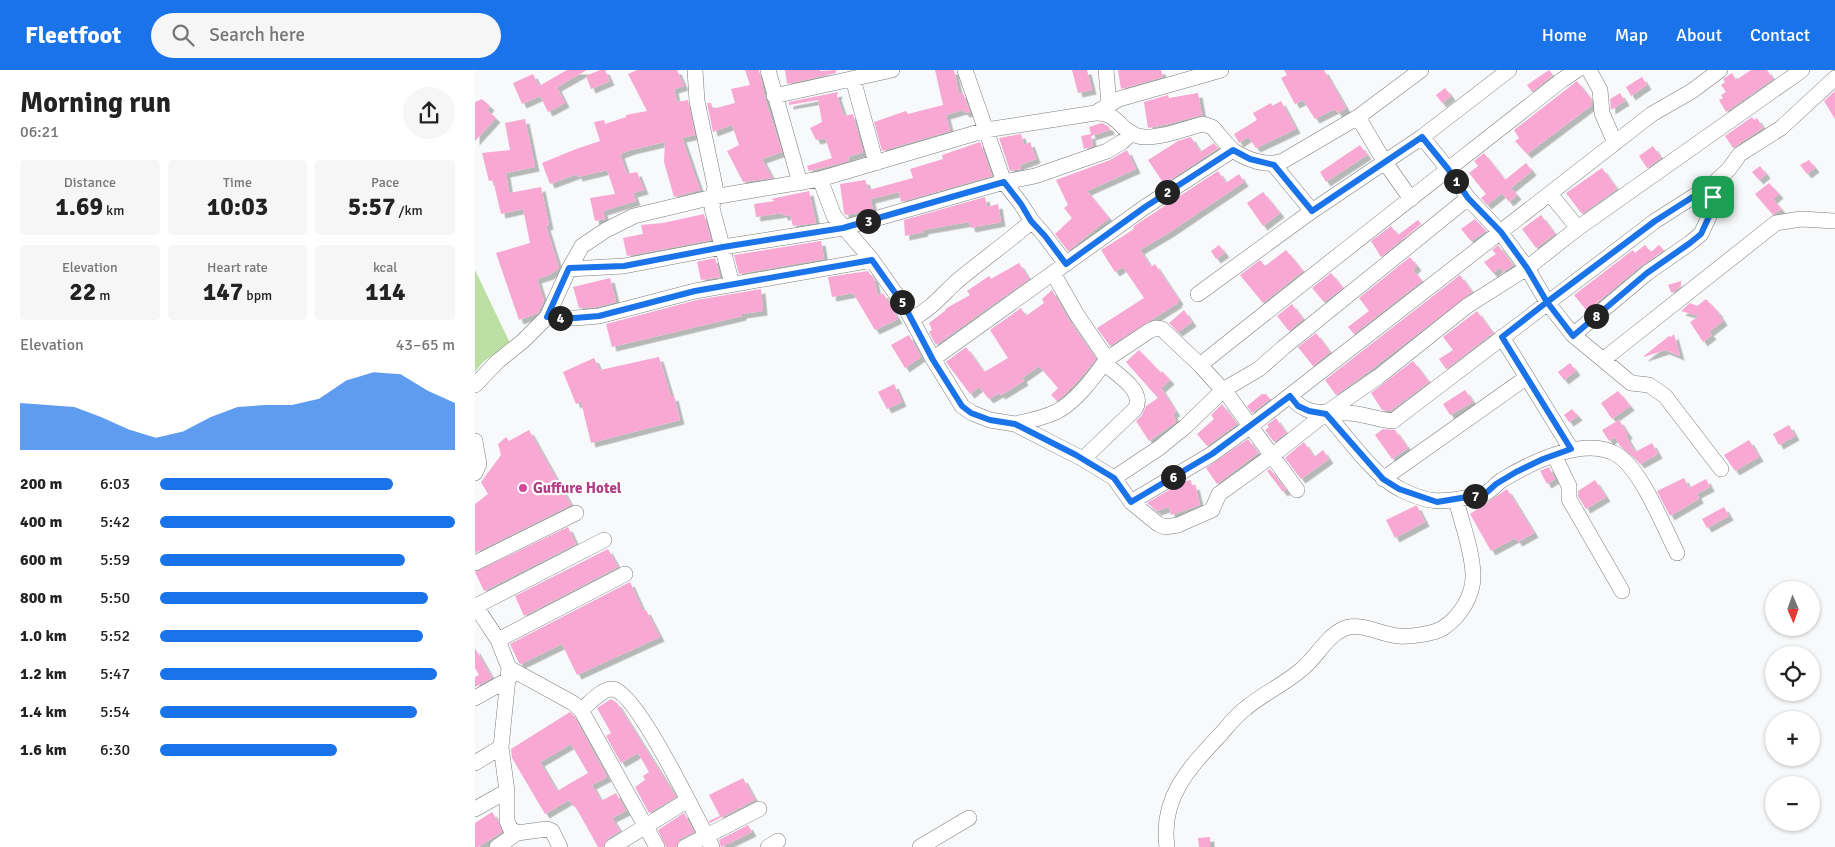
<!DOCTYPE html>
<meta charset="utf-8">
<style>
:root{--surface:#fff;--page:#f6f6f6;--text:#222;--muted:#767676;--accent:#1a73e8}
body{margin:0;font-family:Signika,sans-serif;background:var(--page);color:var(--text);height:100vh;display:flex;flex-direction:column;font-size:19px;white-space:nowrap}
*{box-sizing:border-box;margin:0}
p{font-size:16px;color:var(--muted)}
.icon{flex:none;width:28px;height:28px;fill:none;stroke:currentColor;stroke-width:2;stroke-linecap:round;stroke-linejoin:round}
.map{position:relative;flex:1;overflow:hidden}
.side{display:flex;flex-direction:column;background:var(--surface);width:475px}
.side>*{flex:none}
.needle{width:32px;rotate:178deg}
.tools{position:absolute;left:1290px;top:511px;display:grid;gap:10px}
.tools a{display:grid;place-items:center;width:55px;height:55px;border-radius:50%;background:var(--surface);box-shadow:0 1px 4px #0004;font-size:25px}
.pin{position:absolute;display:grid;place-items:center;width:42px;height:42px;color:#fff;margin:-21px;border-radius:10px;box-shadow:0 2px 8px #0006}
.km{position:absolute;width:25px;height:25px;margin:-12px;border-radius:50%;background:#222;color:#fff;font-size:14px;line-height:25px;text-align:center}
.round{display:grid;place-items:center;flex:none;width:52px;height:52px;border-radius:26px;background:var(--page)}
.summary{display:flex;align-items:center;justify-content:space-between;height:85px;padding:0 20px}
h1{font-size:28px;font-weight:700;line-height:38px}
.stats{display:grid;grid-template-columns:repeat(3,1fr);gap:8px;height:85px;padding:5px 20px}
.stats div{display:grid;align-content:center;border-radius:5px;background:var(--page);text-align:center}
.stats b{font-size:25px;font-weight:700}
.stats small{font-size:14px;font-weight:400}
.stats p{font-size:14px}
.chart{height:140px;padding:10px 20px}
.chart p{display:flex;justify-content:space-between}
.chart svg{width:100%;height:90px;margin-top:5px;fill:var(--accent);opacity:.7}
ul{padding:0 20px;list-style:none;font-size:16px}
li{display:grid;grid-template-columns:80px 60px 1fr;align-items:center;height:38px}
li i{height:12px;border-radius:6px;background:var(--accent)}
header{display:flex;align-items:center;gap:30px;box-sizing:border-box;height:70px;padding:0 25px;background:var(--accent);color:#fff}
header strong{font-size:24px}
nav{display:flex;gap:28px;margin-inline-start:auto;font-size:18px}
.search{width:350px;height:45px;background:var(--page);display:flex;align-items:center;gap:12px;box-sizing:border-box;padding:0 18px;border-radius:28px;color:var(--muted);font-size:19px}
main{display:flex;flex:1;min-height:0}
.map>svg:first-child{display:block}
.green{fill:#bce0a4}
.building{fill:#f9a7d3;fill-rule:evenodd;filter:url(#shadow)}
.lines{fill:none;stroke-linecap:round;stroke-linejoin:round}
.minor-casing{stroke:#7b7c7d;stroke-width:16}
.minor{stroke:#fff;stroke-width:15}
.route-casing{stroke:#fff;stroke-width:10}
.route{stroke:#1a73e8;stroke-width:6}
.hotel-dot{fill:#d1479c;stroke:#fff;stroke-width:2}
.labels{text-anchor:middle;dominant-baseline:central;stroke-width:4.5;stroke-linejoin:round;paint-order:stroke}
.hotel-label{font-size:15px;font-weight:bold;fill:#b23c85;stroke:#fff;text-anchor:start}
</style>
<header>
<strong>Fleetfoot</strong>
<div class="search"><svg class="icon" aria-label="search" viewBox="0 0 24 24"><circle cx="10" cy="10" r="6"/><path d="M15 15l6 6"/></svg>Search here</div>
<nav><a>Home</a><a>Map</a><a>About</a><a>Contact</a></nav>
</header>
<main>
<section class="side">
<div class="summary"><div><h1>Morning run</h1><p>06:21</p></div><a class="round"><svg class="icon" aria-label="share" viewBox="0 0 24 24"><path d="M12 15V3M7 8l5-5 5 5M5 13v7h14v-7"/></svg></a></div>
<div class="stats">
<div><p>Distance</p><b>1.69<small> km</small></b></div>
<div><p>Time</p><b>10:03</b></div>
<div><p>Pace</p><b>5:57<small> /km</small></b></div>
</div>
<div class="stats">
<div><p>Elevation</p><b>22<small> m</small></b></div>
<div><p>Heart rate</p><b>147<small> bpm</small></b></div>
<div><p>kcal</p><b>114</b></div>
</div>
<div class="chart"><p><span>Elevation</span>43–65 m</p>
<svg viewBox="0 0 160 44" preserveAspectRatio="none"><path d="M0 44V21L10 22L20 23L30 28L40 34L50 38L60 35L70 28L80 23L90 22L100 22L110 19L120 10L130 6L140 7L150 15L160 21V44z"/></svg>
</div>
<ul>
<li><b>200 m</b>6:03<i style="width:79%"></i></li>
<li><b>400 m</b>5:42<i style="width:100%"></i></li>
<li><b>600 m</b>5:59<i style="width:83%"></i></li>
<li><b>800 m</b>5:50<i style="width:91%"></i></li>
<li><b>1.0 km</b>5:52<i style="width:89%"></i></li>
<li><b>1.2 km</b>5:47<i style="width:94%"></i></li>
<li><b>1.4 km</b>5:54<i style="width:87%"></i></li>
<li><b>1.6 km</b>6:30<i style="width:60%"></i></li>
</ul>
</section>
<div class="map">
<svg width="1360" height="777" viewBox="0 0 1360 777">
<defs>
<filter id="shadow"><feDropShadow dx="4.5" dy="4.5" stdDeviation="0" flood-color="#0004"/></filter>
</defs>
<rect width="100%" height="100%" fill="#f8f9fa"/>
<path class="green" d="M0 200 35 273 8 292 0 302Z"/>
<path class="building" d="M92 0H112L82 17 90 33 73 42 65 26 47 34 38 13 58 4 64 16Z
M125 0H130L135 11 116 19 111 6Z
M162 0H202L209 16 199 19 202 32 213 30 220 65 207 68 225 120 199 127 189 92 190 72 156 80 145 84 152 104 162 102 169 120 158 123 161 131 128 141 130 149 120 151 115 128 140 124 132 100 103 107 102 104 75 114 67 93 101 79 125 71 119 52 129 50 130 54 151 47V45L172 41 153 4Z
M270 0H284L290 28 307 82 287 89 297 108 268 112 252 81 264 75 257 55 238 62 232 33H236L238 39 260 33 256 19 275 15Z
M310 0H345V1L361 0V3L312 14Z
M460 0H479L484 24 488 23 495 42 490 43 488 40 471 45 475 61 407 81 399 52 431 41 433 44 468 35Z
M597 0H612L617 20 603 23Z
M643 0H686L688 7 646 19Z
M809 0H849L871 38 863 43 860 39 840 49 828 30 820 34 806 8 812 5Z
M1074 0 1078 5 1057 22 1052 15Z
M1276 0H1292L1298 9 1251 42 1244 30 1248 28 1246 25 1251 22 1246 15 1250 12 1248 9 1257 3 1261 10Z
M1167 7 1172 15 1156 26 1151 17Z
M1102 11 1116 29 1117 35 1052 84 1040 71 1044 68 1039 60Z
M970 18 976 26 967 33 961 25Z
M1360 21V49L1349 31Z
M363 22 362 26 369 46 378 44 388 82 373 87 374 91 334 101 332 96 357 88 350 68 341 70 335 58 347 52 343 30 314 35V32Z
M723 23 727 45 693 54 673 58 669 32 693 25 694 28Z
M1145 23 1150 31 1136 40 1135 29Z
M7 29 15 36 12 40 21 48 0 71V32Z
M806 31 821 59 781 78 773 67 764 73 759 64 782 50 778 43 796 33 797 36Z
M1277 47 1279 50 1282 48 1288 58 1258 78 1250 66Z
M50 49 60 97 31 103 34 123 66 117 74 155 71 156 84 198 74 205 62 209 69 231 63 243 44 250 21 183 55 173 48 139 26 144 18 110 14 111 7 83 35 80 30 53Z
M627 53 634 57 635 60 616 66 618 76 609 79 606 66 616 64 614 57Z
M546 64 549 75 555 72 561 89 545 95 546 99 535 101 524 68Z
M716 67 725 82 739 73 743 78 689 114 673 90 703 71Z
M505 72 517 106 426 132 424 122 396 129 398 140 371 145 369 143 365 114 390 110 394 120 438 108 435 99 468 89 467 85Z
M885 75 892 85 851 112 845 102Z
M1178 76 1186 88 1172 98 1164 86Z
M652 80 661 99 612 121 634 148 593 181 580 164 597 148 589 138 593 135 581 110 635 90Z
M1009 83 1030 110 1051 93 1057 101 1036 118 1042 125 1034 132 1027 123 1012 135 1006 128 1011 124 994 103 1003 96 999 91Z
M1334 90 1340 98 1332 104 1325 95Z
M1285 96 1291 104 1284 110 1277 102Z
M1127 98 1142 119 1107 144 1091 123Z
M743 101 751 113 764 104 769 112 695 162 665 180 676 197 680 194 704 230 702 232 703 233 635 276 622 258 669 228 648 197 640 202 626 180 659 159 658 157 665 152Z
M1294 113 1304 124 1298 129 1306 139 1298 145 1280 124Z
M334 121 341 153 318 156 315 145 308 146V143L281 147 279 134 300 131 296 129Z
M788 122 805 143 788 156 772 133Z
M510 127 512 137 523 134 526 152 496 158 494 152 448 160 449 162 430 166 429 150Z
M229 144 236 170 152 186 148 168 168 164 166 155 188 153Z
M1066 145 1080 164 1061 178 1047 159Z
M1000 149 1011 161 996 171 986 159Z
M943 150 946 154 906 187 896 171 916 156 923 165Z
M346 171 349 189 264 204 259 185Z
M744 175 750 183 741 189 736 181Z
M1023 175 1038 195 1028 202 1025 197 1018 203 1009 192 1021 184 1017 180Z
M1170 175 1176 182 1184 175 1189 180 1166 196 1112 241 1099 225 1158 180 1160 183Z
M811 180 828 201 788 233 765 205 785 190 790 196Z
M935 187 942 196 938 200 947 211 879 264 873 257 894 241 884 228Z
M240 188 245 207 226 210 222 192Z
M544 193 554 209 461 275 454 262 457 260 454 253 471 240 470 239 495 225 492 221 514 206 516 209Z
M393 201 399 209 403 226 408 223 423 249 400 260 378 223 357 227 353 207Z
M856 203 868 218 849 232 837 218Z
M985 205 997 222 897 299 861 325 850 310Z
M135 208 141 232 122 237 104 238 98 217Z
M1206 211V216L1197 223 1196 222 1193 215Z
M286 219 288 241 267 244V246L137 277 131 254 222 230Z
M577 220 594 250 621 289 608 305 596 318 582 331 576 325 583 318 564 296 547 308 549 311 526 325 524 323 514 329 504 317 495 324 471 292 491 277 509 302 533 288 515 260 546 238 551 246 569 233 567 229Z
M1231 229 1244 243H1243L1248 251 1234 262 1237 265 1228 272 1215 252 1224 246 1206 241 1215 233 1222 236Z
M817 234 828 249 814 261 802 246Z
M709 240 717 252 703 262 694 253Z
M1002 241 1018 263 971 299 964 289 978 280 968 267Z
M841 263 855 282 838 296 823 277Z
M1199 264 1205 286 1190 280 1169 287V286L1194 266 1196 267Z
M434 265 446 287 430 298 416 275Z
M664 280 686 303 687 301 695 310 686 318 701 342 698 343 701 352 674 371 661 351 667 345 671 336 683 328 651 292Z
M184 287 196 327 199 326 205 350 116 373 106 332 101 334 88 302 119 288 125 300Z
M938 291 954 312 915 341 907 340 896 323Z
M1095 293 1101 301 1089 310 1083 302Z
M419 314 427 332 412 339 403 322Z
M990 320 998 332 975 345 968 334Z
M1143 321 1155 336 1137 349 1126 333Z
M787 324H791L795 329 777 343 772 336Z
M747 334 762 354 732 376 722 364 739 349 736 345Z
M1097 339 1103 346 1094 352 1089 345Z
M801 348 811 363 799 372 790 360 794 357 792 355Z
M1144 350 1153 364 1151 366 1160 382 1177 373 1183 384 1165 394 1159 387 1145 376 1140 367 1134 371 1127 360Z
M1314 355 1320 366 1304 375 1298 364Z
M908 359 920 360 933 378 917 389 900 365Z
M54 360 96 435 0 483V434L13 424 6 412 26 385 23 374 31 367 34 371Z
M773 369 783 383 742 414 731 398Z
M1274 370 1284 387 1260 401 1249 385Z
M829 372 839 387 848 380 854 389 826 409 810 388Z
M1074 397 1080 409 1072 414 1065 401Z
M795 399 811 420 808 422 792 401Z
M1209 408 1214 418 1231 409 1235 417 1222 424 1224 429 1195 446 1182 421Z
M716 410 717 416 720 415 725 435 696 445 694 437 682 441 672 433 708 412Z
M1120 410 1131 427 1111 439 1103 426V421Z
M1032 419 1059 463 1043 472 1040 468 1016 481 995 444Z
M940 436H942L950 452 920 468 911 450Z
M1249 437 1254 446 1232 458 1227 449Z
M93 457 101 474 9 521 0 502Z
M133 479 143 497 49 546 40 526Z
M155 512 168 541 171 540 185 567 102 605 87 574 46 594 44 593 35 574Z
M0 578 17 608 0 617V607L4 605 0 598Z
M136 629 142 633 201 727 174 743 160 717 170 710 168 706 174 702 163 683 146 693 131 666 136 663 122 638Z
M95 642 99 646 132 707 117 715 126 731 141 723 151 741 137 748 145 761 132 769 128 777H123L100 736 99 737 94 730 70 744 37 688 36 679ZM96 674 113 703 82 721 65 692Z
M268 708 280 730 235 753 234 751 245 746 234 725Z
M17 742 23 751 27 762 3 777H0V753Z
M209 743 219 762 205 769 201 777H191L183 760Z
M273 755 277 762 246 777 244 770Z
M735 767V777H724L723 768Z"/>
<g class="lines">
<defs>
<path id="minor" d="M220 0 222 31 240 116 237 138 257 214
M293 0 325 113
M490 0 529 112 546 134 557 151 570 166 591 194
M631 0 634 34
M1114 0 1125 20 1127 43 1140 73
M378 9 401 93
M299 26 417 0
M620 43 644 29 746 0
M883 47 909 91 936 129
M947 67 973 99 993 128 1026 163 1052 198 1103 158 1327 0
M799 95 837 141
M345 109 359 146 397 190 430 237 458 289 487 336 497 343 515 350 540 354 608 389 639 408 656 432 683 454 690 457 703 455 737 440 744 424 798 385 851 343 903 307 992 236 1052 198 1072 232 1098 265 1156 313 1174 315 1190 326 1246 399
M1075 124 1103 158
M94 199 149 196 248 177 368 158 529 112 560 106 632 81 647 72 657 63
M723 224 837 141 947 67 1034 0
M72 247 100 248 124 246 220 221 397 190
M437 249C456 239 466 226 481 212 506 191 532 173 557 151
M1098 265 1172 203 1215 173 1226 164 1237 140 1238 114
M1027 267 1096 379
M458 289 670 137 758 80
M632 289 674 261 681 258 687 259 725 295 755 328 822 420
M1129 289 1301 153 1326 149 1360 151
M725 295C845 199 966 105 1087 10L1102 0
M0 315 23 291 48 271 72 247 94 199 107 176 131 160 159 146 238 127 345 109 511 60 620 43C644 42 644 61 663 66 679 71 711 58 728 54L737 57C744 64 751 75 759 81 773 90 792 97 808 91L883 47 946 0
M815 326C833 348 848 341 872 343 888 343 902 350 918 351L1180 151 1238 114 1254 99 1265 84 1306 58 1360 8
M851 343C870 365 900 407 925 419 952 433 965 433 994 427 999 426 1005 426 1009 424 1015 422 1021 414 1027 410 1055 393 1112 364 1144 386 1167 402 1189 457 1202 483
M540 354C554 351 568 348 581 342 602 331 619 307 632 289L602 245 578 203
M0 371 4 394 0 403
M1079 385 1094 416V429L1147 521
M608 389 660 339C671 321 641 304 629 293
M639 408 684 378 711 356 748 320 784 299 809 277 993 128
M908 409 1052 307
M656 432 737 384 777 355 1177 44 1217 21 1245 0
M0 493 101 443
M0 535 23 570 34 598 26 677 32 721V751L35 758 42 763
M1 536 129 470
M23 570 150 504
M34 598 98 633 106 640 182 777
M0 628 34 609
M106 640C114 634 127 618 138 619 158 622 203 711 213 730L137 777
M0 693 26 677
M213 730 237 777
M0 739 32 721
M22 777 42 763 72 759 77 761 85 777
M210 777 284 739
M293 777 303 771
M445 777 494 748
M692 777C685 728 714 698 745 665 753 656 761 645 771 638 789 623 810 614 827 599 841 588 851 567 868 559 885 551 906 565 924 566 934 567 959 564 968 558 985 547 999 525 998 504 997 479 987 454 981 430"/>
</defs>
<use href="#minor" class="minor-casing"/>
<use href="#minor" class="minor"/>
</g>
<g class="lines">
<defs>
<path id="route" d="M1238 127V114L1180 151 1072 232 1052 198 1026 162 993 128 973 99 947 67 837 141 799 95 775 89 758 80 670 137 591 194 570 166 556 151 546 134 529 112 368 158 248 177 149 196 94 198 72 247 100 248 124 246 220 221 397 190 430 237 458 290 487 336 496 343 515 350 540 354 601 385 639 408 656 432 737 384 815 326 823 336 834 341 851 344 908 409 924 419 962 432 1010 424 1021 414 1041 402 1068 389 1096 379 1027 267 1072 232 1098 266 1172 203 1215 173 1226 164 1237 140 1238 127"/>
</defs>
<use href="#route" class="route-casing"/>
<use href="#route" class="route"/>
</g>
<circle class="hotel-dot" cx="48" cy="418" r="5"/>
<g class="labels">
<g class="hotel-label">
<text x="58" y="418">Guffure Hotel</text>
</g>
</g>
</svg>
<div class="tools">
<a><svg class="needle" viewBox="-14 -14 28 28"><path d="M0-13l5 13h-10z" fill="#e53935"/><path d="M0 13l5-13h-10z" fill="#767676"/></svg></a>
<a><svg class="icon" aria-label="locate" viewBox="0 0 24 24"><circle cx="12" cy="12" r="6"/><path d="M12 2v4M12 18v4M2 12h4M18 12h4"/></svg></a>
<a>+</a>
<a>−</a>
</div>
<div class="pin" style="left:1238px;top:127px;background:#1e9e55"><svg class="icon" aria-label="arrive" viewBox="0 0 24 24"><path d="M6 21V4h12l-3 4 3 4H6"/></svg></div>
<b class="km" style="left:981px;top:111px">1</b>
<b class="km" style="left:692px;top:122px">2</b>
<b class="km" style="left:393px;top:151px">3</b>
<b class="km" style="left:85px;top:248px">4</b>
<b class="km" style="left:427px;top:232px">5</b>
<b class="km" style="left:698px;top:407px">6</b>
<b class="km" style="left:1000px;top:426px">7</b>
<b class="km" style="left:1121px;top:246px">8</b>
</div>
</main>
